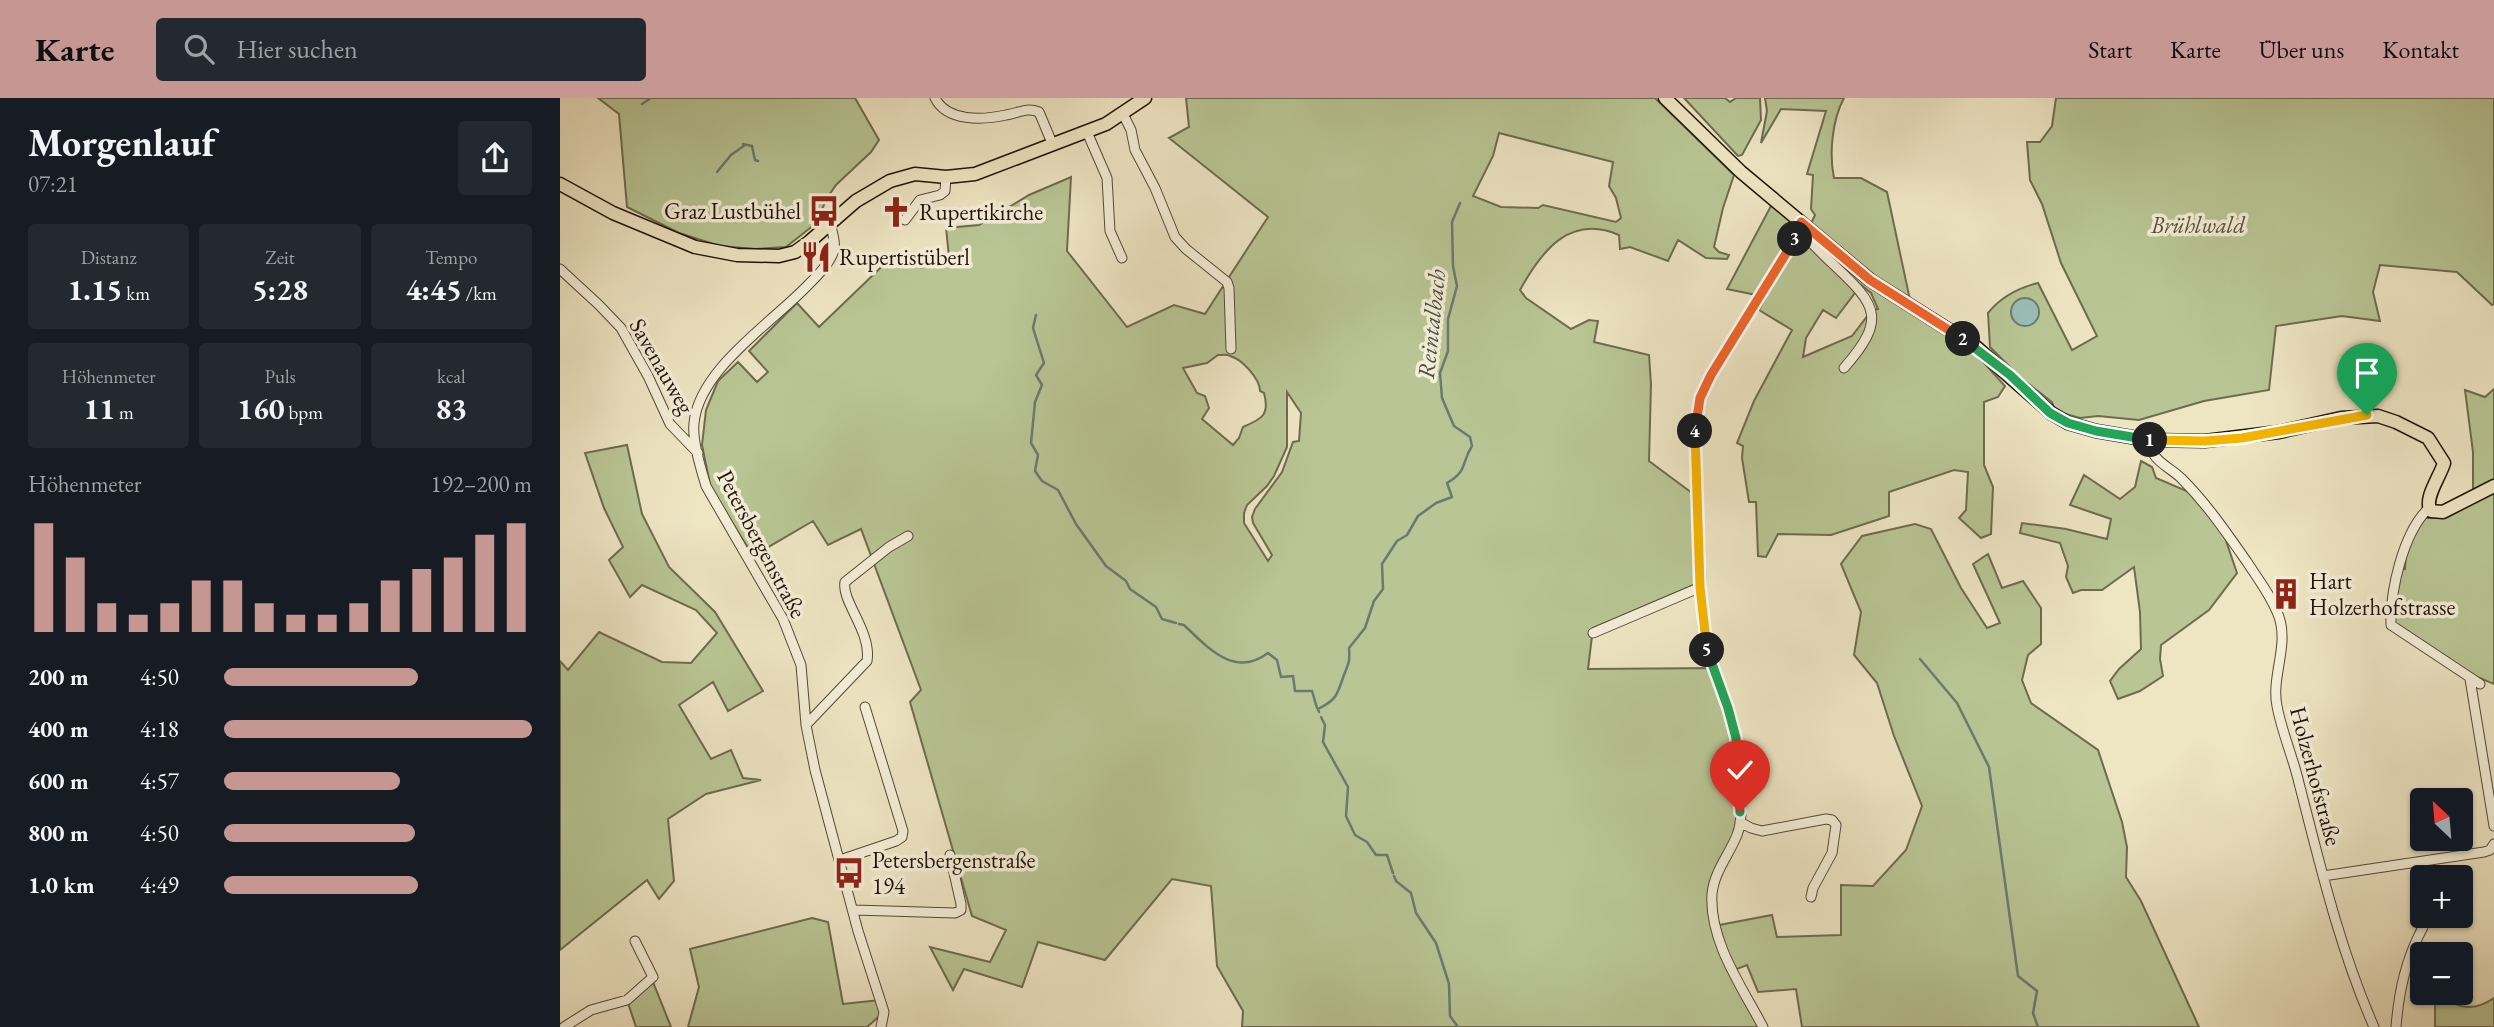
<!DOCTYPE html>
<html lang="de">
<meta charset="utf-8">
<style>
:root{--surface:#171b24;--page:#242831;--text:#f1f3f6;--muted:#9ea1a6;--accent:#c59692}
body{margin:0;font-family:"EB Garamond",serif;background:var(--page);color:var(--text);height:100vh;display:flex;flex-direction:column;font-size:26px;white-space:nowrap}
*{box-sizing:border-box;margin:0}
p{font-size:23px;color:var(--muted)}
.icon{flex:none;width:38px;height:38px;fill:none;stroke:currentColor;stroke-width:2;stroke-linecap:round;stroke-linejoin:round}
.map{position:relative;flex:1;overflow:hidden}
.side{display:flex;flex-direction:column;background:var(--surface);width:560px}
.side>*{flex:none}
.needle{width:46px;rotate:334deg}
.buttons{position:absolute;left:1850px;top:690px;display:grid;gap:14px}
.buttons a{display:grid;place-items:center;width:63px;height:63px;border-radius:7px;background:var(--surface);box-shadow:0 2px 5px #0004;font-size:35px}
.pin{position:absolute;display:grid;place-items:center;width:60px;height:60px;color:#fff;margin:-72px -30px;border-radius:50% 50% 50% 0;rotate:-45deg;box-shadow:0 0 7px #0007}
.pin .icon{rotate:45deg}
.km{position:absolute;width:35px;height:35px;margin:-18px;border-radius:50%;background:#222;color:#fff;font-size:19px;line-height:35px;text-align:center}
.round{display:grid;place-items:center;flex:none;width:74px;height:74px;border-radius:7px;background:var(--page)}
.headline{display:flex;align-items:center;justify-content:space-between;height:119px;padding:0 28px}
h1{font-size:38px;font-weight:700;line-height:52px}
.figures{display:grid;grid-template-columns:repeat(3,1fr);gap:10px;height:119px;padding:7px 28px}
.figures div{display:grid;align-content:center;border-radius:7px;background:var(--page);text-align:center}
.figures b{font-size:30px;font-weight:700}
.figures small{font-size:19px;font-weight:400}
.figures p{font-size:19px}
.chart{height:196px;padding:14px 28px}
.chart p{display:flex;justify-content:space-between}
.chart svg{width:100%;height:126px;margin-top:7px;stroke:var(--accent);stroke-width:6}
ul{padding:0 28px;list-style:none;font-size:23px}
li{display:grid;grid-template-columns:112px 84px 1fr;align-items:center;height:52px}
li i{height:18px;border-radius:9px;background:var(--accent)}
header{display:flex;align-items:center;gap:42px;box-sizing:border-box;height:98px;padding:0 35px;background:var(--accent);color:#111}
header strong{font-size:33px}
nav{display:flex;gap:38px;margin-inline-start:auto;font-size:24px}
.search{width:490px;height:63px;background:var(--page);display:flex;align-items:center;gap:18px;box-sizing:border-box;padding:0 24px;border-radius:7px;color:var(--muted);font-size:26px}
main{display:flex;flex:1;min-height:0}
.map>svg:first-child{display:block}
.green{fill:#b9c594;stroke:#6d6c4e;stroke-width:2;fill-rule:evenodd}
.water{fill:#9abeb8;stroke:#6a7a72;stroke-width:2}
.lines{fill:none;stroke-linecap:round;stroke-linejoin:round}
.stream{stroke:#6a7a72;stroke-width:2.5}
.minor-casing{stroke:#544838;stroke-width:11}
.major-casing{stroke:#211409;stroke-width:15}
.minor{stroke:#f4eed8;stroke-width:9}
.major{stroke:#eee5c3;stroke-width:12}
.split-1-casing{stroke:#fff;stroke-width:14}
.split-2-casing{stroke:#fff;stroke-width:14}
.split-3-casing{stroke:#fff;stroke-width:14}
.split-4-casing{stroke:#fff;stroke-width:14}
.split-5-casing{stroke:#fff;stroke-width:14}
.split-6-casing{stroke:#fff;stroke-width:14}
.split-1{stroke:#f5b400;stroke-width:9}
.split-2{stroke:#22a559;stroke-width:9}
.split-3{stroke:#f0652b;stroke-width:9}
.split-4{stroke:#f0652b;stroke-width:9}
.split-5{stroke:#f5b400;stroke-width:9}
.split-6{stroke:#22a559;stroke-width:9}
.labels{text-anchor:middle;dominant-baseline:central;stroke-width:7;stroke-linejoin:round;paint-order:stroke}
.poi-label{font-size:23px;fill:#211409;stroke:#f4eed8;text-anchor:start}
.park-label{font-size:23px;font-style:italic;fill:#56523a;stroke:#f4eed8}
.street-label{font-size:23px;fill:#211409;stroke:#f4eed8}
.water-label{font-size:24px;font-style:italic;fill:#4b5046;stroke:#f4eed8}
</style>
<header>
<strong>Karte</strong>
<div class="search"><svg class="icon" aria-label="search" viewBox="0 0 24 24"><circle cx="10" cy="10" r="6"/><path d="M15 15l6 6"/></svg>Hier suchen</div>
<nav><a>Start</a><a>Karte</a><a>Über uns</a><a>Kontakt</a></nav>
</header>
<main>
<section class="side">
<div class="headline"><div><h1>Morgenlauf</h1><p>07:21</p></div><a class="round"><svg class="icon" aria-label="share" viewBox="0 0 24 24"><path d="M12 15V3M7 8l5-5 5 5M5 13v7h14v-7"/></svg></a></div>
<div class="figures">
<div><p>Distanz</p><b>1.15<small> km</small></b></div>
<div><p>Zeit</p><b>5:28</b></div>
<div><p>Tempo</p><b>4:45<small> /km</small></b></div>
</div>
<div class="figures">
<div><p>Höhenmeter</p><b>11<small> m</small></b></div>
<div><p>Puls</p><b>160<small> bpm</small></b></div>
<div><p>kcal</p><b>83</b></div>
</div>
<div class="chart"><p><span>Höhenmeter</span>192–200 m</p>
<svg viewBox="0 0 160 44" preserveAspectRatio="none"><path d="M5 44V6M15 44V18M25 44V34M35 44V38M45 44V34M55 44V26M65 44V26M75 44V34M85 44V38M95 44V38M105 44V34M115 44V26M125 44V22M135 44V18M145 44V10M155 44V6"/></svg>
</div>
<ul>
<li><b>200 m</b>4:50<i style="width:63%"></i></li>
<li><b>400 m</b>4:18<i style="width:100%"></i></li>
<li><b>600 m</b>4:57<i style="width:57%"></i></li>
<li><b>800 m</b>4:50<i style="width:62%"></i></li>
<li><b>1.0 km</b>4:49<i style="width:63%"></i></li>
</ul>
</section>
<div class="map">
<svg width="1934" height="929" viewBox="0 0 1934 929">
<rect width="100%" height="100%" fill="#eee5c3"/>
<filter id="stains"><feTurbulence type="fractalNoise" baseFrequency=".00286" numOctaves="4"/><feColorMatrix values="0 0 0 0 .2 0 0 0 0 .09 0 0 0 0 .02 0 0 0 .5 -.17"/></filter>
<radialGradient id="worn" r=".72"><stop offset=".6" stop-color="#630" stop-opacity="0"/><stop offset="1" stop-color="#630" stop-opacity=".3"/></radialGradient>
<path class="green" d="M38 0H295L319 42 311 54 276 87 265 103 259 123 226 149 195 151 160 148 119 135 67 109 59 16Z
M626 0H1095L1174 77 1163 110 1154 149 1159 154 1169 157 1167 161 1146 160 1118 142 1108 163 1070 149 1060 151 1059 137C1010 116 982 152 960 192L966 200 1011 231 1029 222 1038 223 1034 244 1089 257 1091 286 1089 363 1132 395 1136 486 1033 530 1028 571 1159 570 1170 604 1180 723 1152 792 1159 827 1212 817 1217 839 1281 837V787L1313 788 1346 752 1362 708 1334 638 1317 585 1294 557 1301 514 1281 466 1302 438 1355 426 1371 431 1401 490 1427 530 1440 525 1413 466 1428 456 1442 490 1463 483 1481 510V546L1468 557 1462 582 1471 605 1538 652 1562 724 1567 749 1566 779 1581 803 1639 929H1242L1236 891 1198 894 1187 867 1174 872 1203 929H682L683 913 657 868 651 788 612 781 545 862 478 844 462 889 404 871 393 892 370 849 430 864 446 832 412 818 350 604 361 592 301 431 268 447 253 423 193 458 151 391 142 347 146 312 158 283 178 264 197 284 208 274 189 253 237 205 259 229 338 153 361 170 389 159 386 130 419 127 469 97 511 79 507 153 567 229 614 207 645 216 708 119 609 40 629 29ZM939 35 1053 64 1049 88 1056 100 1061 120 1056 124 983 107 978 110 941 109 913 98 933 58ZM658 257C662 257 667 256 670 258 682 261 700 281 700 293L704 295C710 317 702 321 683 329L679 340 673 347 642 321 649 310 645 298 637 295 623 270 647 265ZM727 294 741 315 739 343 733 344 722 374 695 411 692 419 693 425 712 457 708 463 684 425V415L687 407 707 388 714 378 727 349Z
M1124 0H1165L1170 4 1176 0H1200L1201 22 1182 57 1178 58Z
M1205 0H1284C1272 22 1269 56 1274 80H1301L1327 94 1353 216 1415 255 1445 288 1438 299 1424 304V367L1433 389 1431 436 1421 440 1399 420 1406 412 1408 374 1394 372 1329 394V418L1271 437 1218 436 1206 459 1198 458 1196 404H1189L1182 360 1183 348 1177 345 1194 303 1232 232 1199 212 1206 199 1167 191 1212 106 1247 134 1255 117 1251 111 1253 77 1247 76 1266 13 1221 11 1201 45 1207 13ZM1301 187 1311 195 1318 211 1312 212 1292 238 1243 259 1246 240 1263 212 1276 220Z
M1496 0H1934V206L1932 207 1897 174 1820 167 1813 194 1820 223 1782 218 1716 228 1709 292 1644 303 1579 322 1538 318 1520 320 1495 313 1492 304 1461 280 1430 249 1428 215C1441 199 1458 190 1478 185L1512 252 1537 238 1501 165 1482 106 1470 82 1467 44H1480L1492 28Z
M1934 291V586L1915 578 1837 528 1833 521 1840 470 1845 471 1846 453 1862 420H1880L1913 404V354L1905 292 1925 299Z
M67 347 82 416 109 469 155 514 203 593 168 613 153 584 119 607 151 661 171 652 183 680 201 682 146 696 108 721 114 783 99 801 87 782 0 852V563L8 572 39 534 102 564 131 565 157 535 136 512 82 487 70 499 49 462 63 449 44 410 25 355Z
M1581 363 1592 369 1596 380 1629 394 1663 434 1677 475 1649 512 1601 547 1600 561 1603 578 1580 593 1558 601 1550 583 1559 571 1581 551 1580 514 1574 469 1542 492H1521L1513 495 1506 479 1508 468 1500 445 1460 435 1462 425 1506 431 1547 441 1551 421 1510 407 1524 377 1560 401 1575 389Z
M252 820 268 824 283 906 320 902 324 914 307 929H128L139 889 130 851Z
M93 884 111 929H76L68 905Z
M1875 898C1899 908 1910 916 1934 900V929H1875Z"/>
<path class="water" d="M1451 214a14 14 0 1 1 28 0a14 14 0 1 1-28 0Z"/>
<g class="lines">
<path class="stream" d="M82 6 91 0
M183 46 192 48 195 62 198 63
M157 74 171 57 185 47
M476 217 473 230 484 265 476 277 482 287 475 304 471 345 478 357 475 373 482 383 498 392 516 426 546 468 566 483 570 491 596 509 602 521 616 525
M619 526 624 527C649 551 675 580 708 555L717 562 721 579 733 578 735 593H752L757 610
M1360 561 1397 605 1429 669 1458 878 1477 893 1473 915 1478 929
M759 614 758 611C778 601 777 596 784 577 789 564 790 564 789 550L805 530 814 503 823 491 822 466 837 443 847 437 858 418 876 405 892 399 887 385C908 373 901 365 912 348L910 339 894 328 882 300 880 275 888 253V221L897 188 893 168 892 124 900 105
M761 619 765 627 763 644 788 689 786 718 795 737 807 744 816 757H827L833 775
M834 778 836 783 851 795 856 815 876 845 889 886 890 918 898 929"/>
<defs>
<path id="minor" d="M375 0C387 24 423 22 446 17 459 15 466 9 479 14L492 45
M563 16 571 32 575 52 595 90 615 139 626 151 667 184 669 190 671 251
M527 34 547 80 550 133 562 160
M345 122 360 102 380 97 385 93 386 79
M270 125C272 134 276 143 274 152 270 166 255 180 245 190 210 226 139 272 134 325 132 343 141 371 146 388L223 521 241 567 246 627 255 672 298 833 324 914 321 929
M1240 133C1252 145 1263 157 1275 168 1318 208 1326 222 1284 270
M0 171 39 207 61 230 88 278 110 326 138 355
M1589 342C1591 363 1607 367 1621 380 1647 406 1666 434 1687 464 1698 481 1712 499 1719 519 1729 548 1711 579 1717 608 1722 635 1733 659 1739 685 1760 767 1780 852 1814 929
M1868 411C1843 435 1830 493 1831 527L1920 586
M1033 535 1141 489
M1910 581 1934 728
M246 627 307 563C312 534 281 503 285 484L329 449 348 438
M1180 724 1191 730 1202 733 1266 721 1272 722 1276 727 1272 755 1253 790 1251 799
M280 762 336 743 342 739 343 733 305 609
M1763 778 1924 754 1930 752 1934 746
M294 812 395 815 401 812V806L390 757
M4 929 31 912 67 902 93 879 75 843
M1203 929C1182 889 1149 843 1152 796 1154 774 1169 757 1177 737 1185 718 1180 678 1178 657 1174 612 1150 573 1143 528L1135 335 1140 300 1151 277 1240 133 1241 124
M1836 929C1839 892 1846 861 1863 829"/>
<path id="major" d="M1105 0 1181 74 1310 182 1416 249 1491 315 1508 325 1536 333 1589 342 1645 343 1719 334 1781 320 1818 318 1836 324 1868 340 1884 365C1880 379 1863 401 1871 413L1883 414 1934 388
M0 86 53 115 135 149 177 157 219 158 235 154 249 144 296 103 330 83 355 76 386 79 415 76 546 26 585 0"/>
</defs>
<use href="#minor" class="minor-casing"/>
<use href="#major" class="major-casing"/>
<use href="#minor" class="minor"/>
<use href="#major" class="major"/>
</g>
<g class="lines">
<defs>
<path id="split-1" d="M1590 342 1645 343 1682 340 1807 317"/>
<path id="split-2" d="M1403 241 1450 277 1490 315 1508 325 1536 333 1590 342"/>
<path id="split-3" d="M1235 141 1240 133 1241 124 1310 182 1403 241"/>
<path id="split-4" d="M1135 333 1140 300 1151 277 1235 141"/>
<path id="split-5" d="M1135 333 1140 489 1147 552"/>
<path id="split-6" d="M1147 552 1168 610 1176 640 1180 714"/>
</defs>
<use href="#split-1" class="split-1-casing"/>
<use href="#split-2" class="split-2-casing"/>
<use href="#split-3" class="split-3-casing"/>
<use href="#split-4" class="split-4-casing"/>
<use href="#split-5" class="split-5-casing"/>
<use href="#split-6" class="split-6-casing"/>
<use href="#split-1" class="split-1"/>
<use href="#split-2" class="split-2"/>
<use href="#split-3" class="split-3"/>
<use href="#split-4" class="split-4"/>
<use href="#split-5" class="split-5"/>
<use href="#split-6" class="split-6"/>
</g>
<defs>
<symbol id="bus-bare" viewBox="-9 -9 18 18"><path d="M-5-6H5V4H4V6H2V4H-2V6H-4V4H-5ZM-3.5-4V0h7V-4ZM-3.5 1.2v1.5H-2V1.2ZM2 1.2v1.5H3.5V1.2Z" fill="#8f2418" stroke="#f4eed8" stroke-width="2.5" paint-order="stroke"/></symbol>
<symbol id="church-bare" viewBox="-9 -9 18 18"><path d="M-1.2-6h2.4v3.5h3.3v2.4h-3.3V6h-2.4V-.1h-3.3v-2.4h3.3Z" fill="#8f2418" stroke="#f4eed8" stroke-width="2.5" paint-order="stroke"/></symbol>
<symbol id="restaurant-bare" viewBox="-9 -9 18 18"><path d="M-5-6h1v4h1v-4h1v4h1v-4h1v5L-1.5 .5V6h-2V.5L-5-1ZM5-6V6H3V1.5H1.5Q1.5-4 5-6Z" fill="#8f2418" stroke="#f4eed8" stroke-width="2.5" paint-order="stroke"/></symbol>
<symbol id="building-bare" viewBox="-9 -9 18 18"><path d="M-4-6H4V6H1V3H-1V6H-4ZM-2.5-4.3h1.7v1.8h-1.7ZM.8-4.3h1.7v1.8H.8ZM-2.5-1h1.7V.8h-1.7ZM.8-1h1.7V.8H.8Z" fill="#8f2418" stroke="#f4eed8" stroke-width="2.5" paint-order="stroke"/></symbol>
</defs>
<g fill-rule="evenodd">
<use href="#bus-bare" x="242" y="91" width="44" height="44"/>
<use href="#church-bare" x="314" y="92" width="44" height="44"/>
<use href="#restaurant-bare" x="234" y="137" width="44" height="44"/>
<use href="#building-bare" x="1704" y="474" width="44" height="44"/>
<use href="#bus-bare" x="267" y="753" width="44" height="44"/>
</g>
<g class="labels">
<g class="poi-label">
<text x="241" y="113" text-anchor="end">Graz Lustbühel</text>
<text x="359" y="114">Rupertikirche</text>
<text x="279" y="159">Rupertistüberl</text>
<text x="1749" y="483">Hart<tspan x="1749" dy="26">Holzerhofstrasse</tspan></text>
<text x="312" y="762">Petersbergenstraße<tspan x="312" dy="26">194</tspan></text>
</g>
<g class="park-label">
<text x="1638" y="127">Brühlwald</text>
</g>
<g class="street-label">
<text transform="translate(102 268) rotate(60)">Savenauweg</text>
<text transform="translate(202 446) rotate(62)">Petersbergenstraße</text>
<text transform="translate(1756 678) rotate(75)">Holzerhofstraße</text>
</g>
<g class="water-label">
<text transform="translate(871 226) rotate(-84)">Reintalbach</text>
</g>
</g>
<rect width="100%" height="100%" filter="url(#stains)"/>
<rect width="100%" height="100%" fill="url(#worn)"/>
</svg>
<div class="buttons">
<a><svg class="needle" viewBox="-14 -14 28 28"><path d="M0-13l5 13h-10z" fill="#e53935"/><path d="M0 13l5-13h-10z" fill="#9ea1a6"/></svg></a>
<a>+</a>
<a>−</a>
</div>
<div class="pin" style="left:1807px;top:317px;background:#1e9e55"><svg class="icon" aria-label="arrive" viewBox="0 0 24 24"><path d="M6 21V4h12l-3 4 3 4H6"/></svg></div>
<div class="pin" style="left:1180px;top:714px;background:#d93025"><svg class="icon" aria-label="check" viewBox="0 0 24 24"><path d="M5 12l5 5 9-10"/></svg></div>
<b class="km" style="left:1590px;top:342px">1</b>
<b class="km" style="left:1403px;top:241px">2</b>
<b class="km" style="left:1235px;top:141px">3</b>
<b class="km" style="left:1135px;top:333px">4</b>
<b class="km" style="left:1147px;top:552px">5</b>
</div>
</main>
